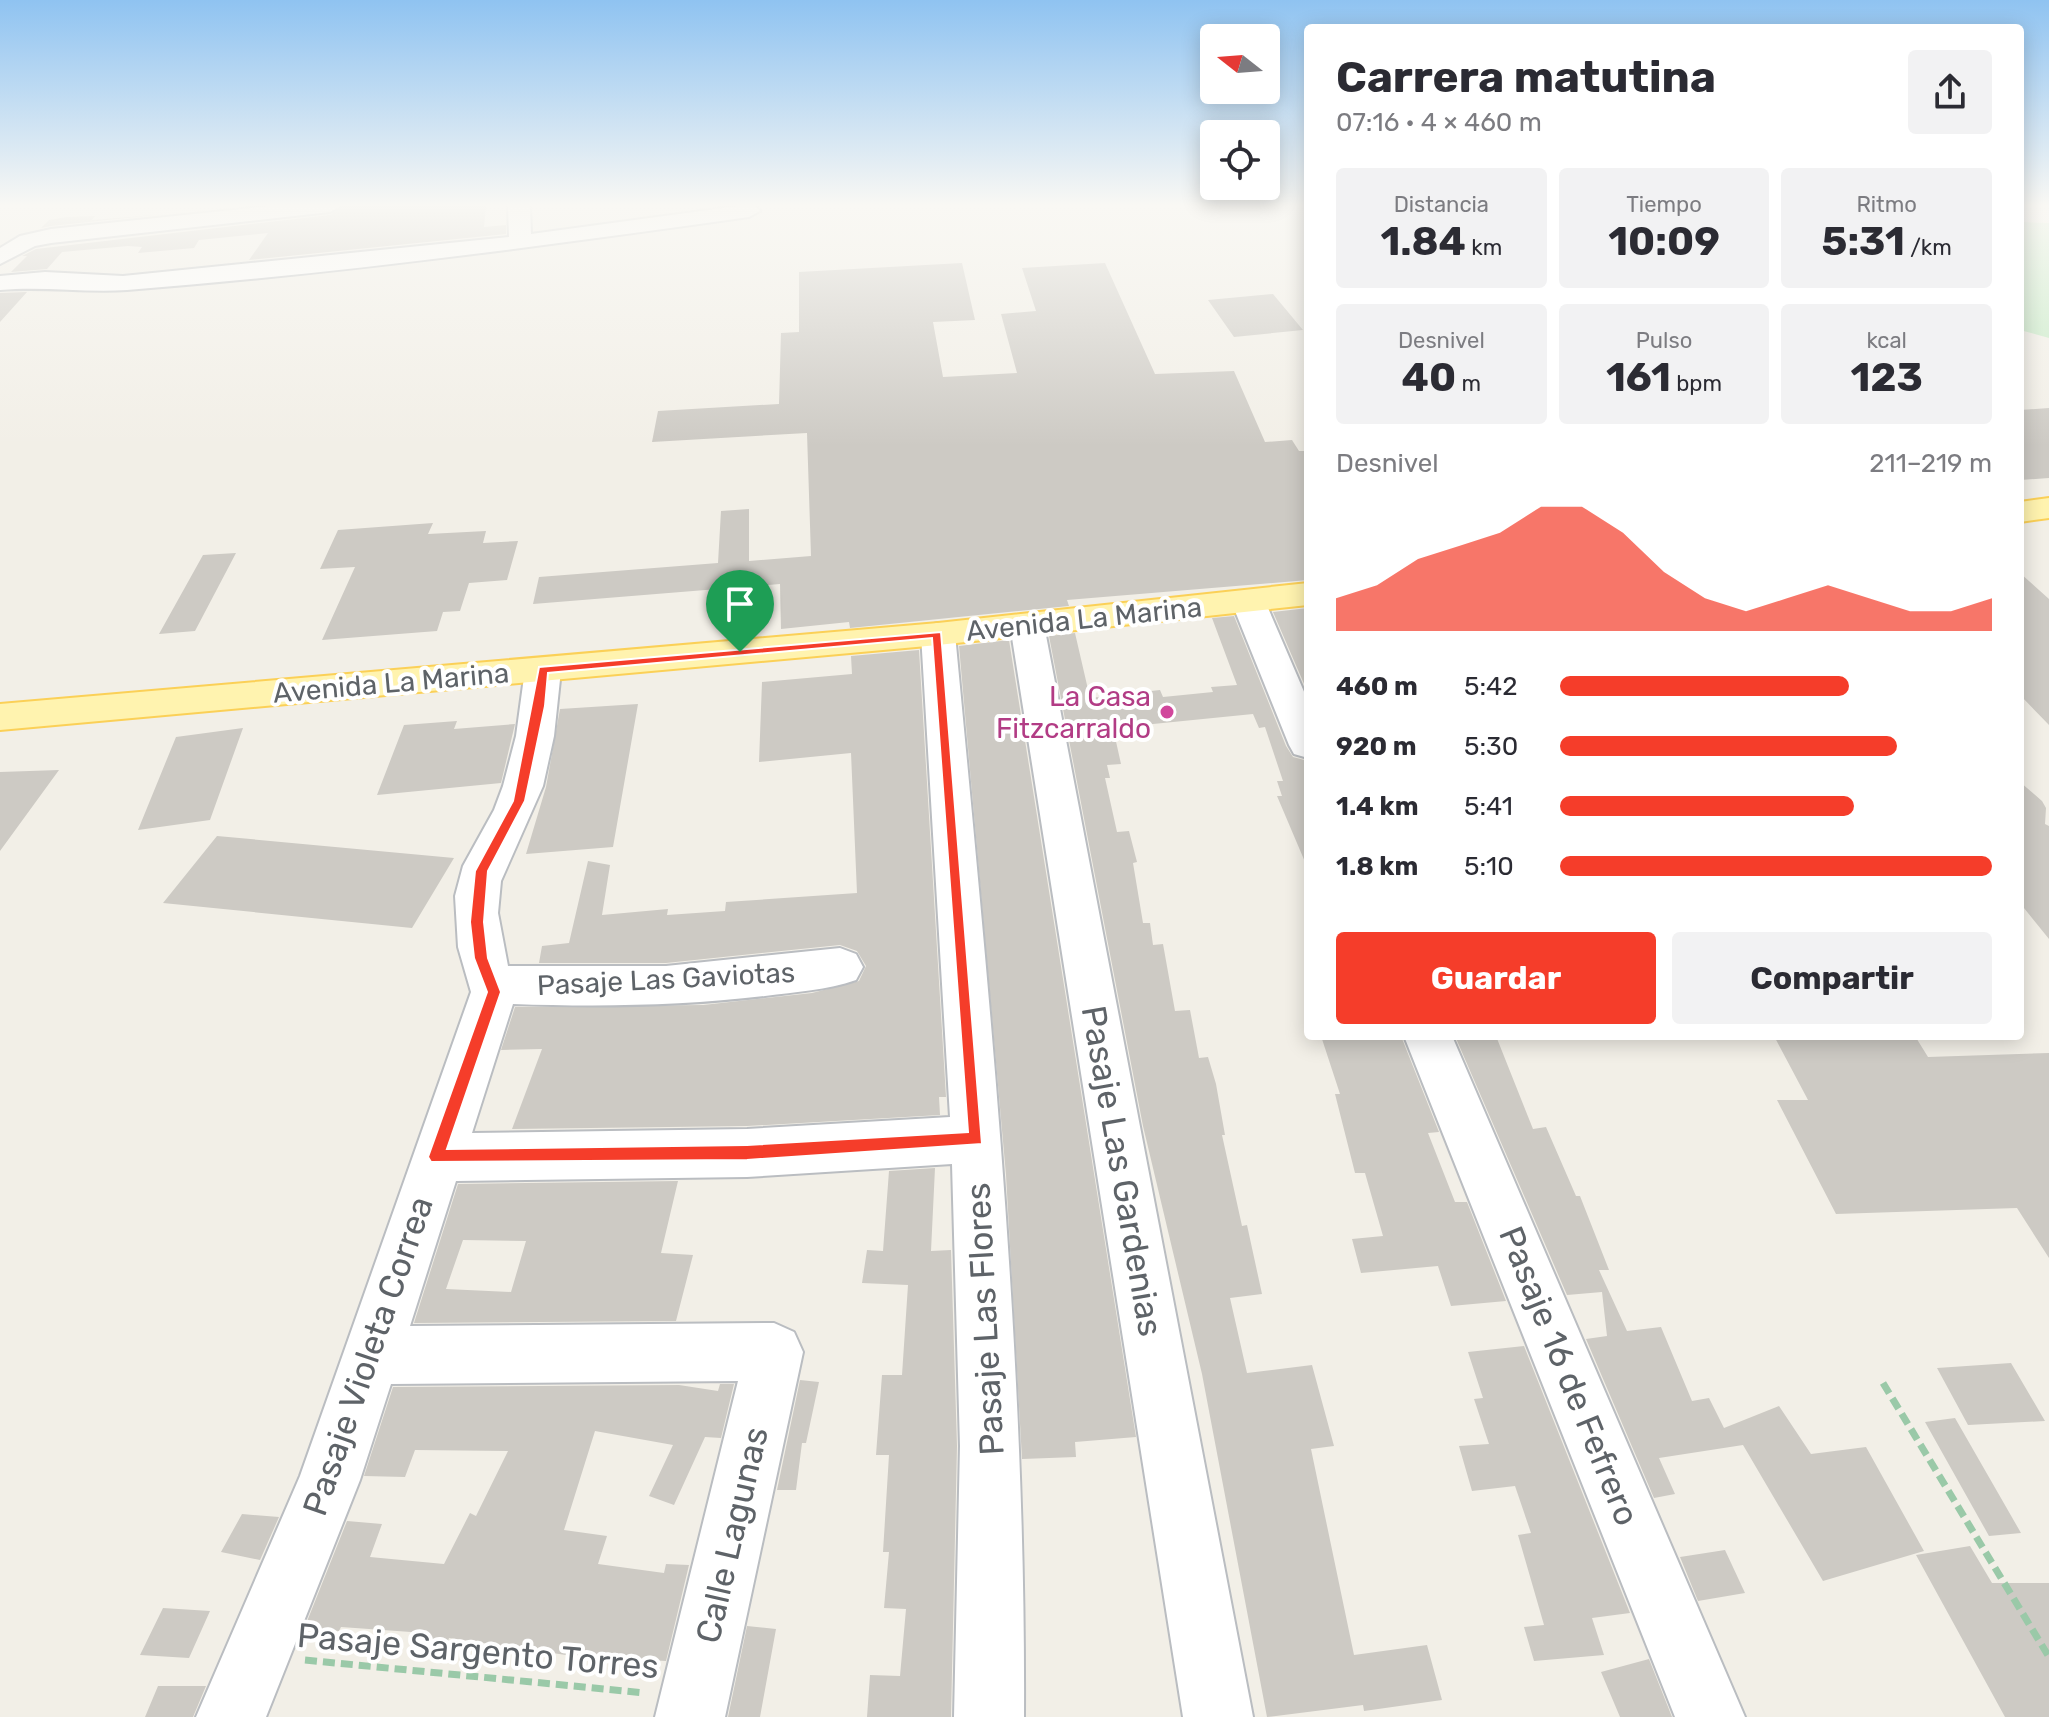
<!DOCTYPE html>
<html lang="es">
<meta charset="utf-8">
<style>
:root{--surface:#fff;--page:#f2f2f3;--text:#2b2b33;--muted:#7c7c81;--accent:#f53d2a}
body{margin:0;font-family:Rubik,sans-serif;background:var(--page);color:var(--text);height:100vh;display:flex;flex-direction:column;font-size:30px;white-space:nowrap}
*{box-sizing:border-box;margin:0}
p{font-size:26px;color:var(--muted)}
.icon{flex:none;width:44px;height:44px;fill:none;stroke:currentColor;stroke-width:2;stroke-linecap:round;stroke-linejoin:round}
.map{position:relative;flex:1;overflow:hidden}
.side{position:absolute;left:1304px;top:24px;width:720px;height:1016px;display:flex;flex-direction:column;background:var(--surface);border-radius:8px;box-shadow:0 4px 20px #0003}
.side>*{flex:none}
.needle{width:52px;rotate:287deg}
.tools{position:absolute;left:1200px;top:24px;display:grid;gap:16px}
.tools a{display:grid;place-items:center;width:80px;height:80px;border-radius:8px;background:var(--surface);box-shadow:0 4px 20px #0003;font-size:40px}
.pin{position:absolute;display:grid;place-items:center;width:68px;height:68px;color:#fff;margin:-82px -34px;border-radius:50% 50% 50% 0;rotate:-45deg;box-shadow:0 0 8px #0007}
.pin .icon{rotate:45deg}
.round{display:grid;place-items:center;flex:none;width:84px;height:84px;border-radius:8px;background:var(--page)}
.head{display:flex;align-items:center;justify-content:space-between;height:136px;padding:0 32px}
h1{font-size:44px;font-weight:700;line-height:60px}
.stats{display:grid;grid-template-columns:repeat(3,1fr);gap:12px;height:136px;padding:8px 32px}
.stats div{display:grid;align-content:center;border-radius:8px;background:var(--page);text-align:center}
.stats b{font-size:40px;font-weight:700}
.stats small{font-size:22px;font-weight:400}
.stats p{font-size:22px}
.chart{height:224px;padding:16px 32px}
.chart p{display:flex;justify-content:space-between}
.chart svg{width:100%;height:144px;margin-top:8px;fill:var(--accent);opacity:.7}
.primary-button{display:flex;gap:16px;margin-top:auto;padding:16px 32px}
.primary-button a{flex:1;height:92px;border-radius:8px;background:var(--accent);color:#fff;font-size:32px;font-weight:700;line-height:92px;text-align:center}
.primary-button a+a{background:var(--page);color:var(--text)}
ul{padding:0 32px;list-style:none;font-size:26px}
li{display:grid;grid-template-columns:128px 96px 1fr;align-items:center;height:60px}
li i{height:20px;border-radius:10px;background:var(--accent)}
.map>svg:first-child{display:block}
.green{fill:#c3eac3}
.building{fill:#cdcac4;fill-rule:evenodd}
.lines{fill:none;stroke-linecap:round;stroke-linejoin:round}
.minor-casing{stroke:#babdc1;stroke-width:4}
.major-casing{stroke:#fbd057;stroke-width:4}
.path{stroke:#9ac9a8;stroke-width:7;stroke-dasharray:12 6;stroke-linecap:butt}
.minor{fill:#fff;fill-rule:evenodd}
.major{fill:#fff3af;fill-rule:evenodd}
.route{fill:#f53d2a;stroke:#fff;stroke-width:2;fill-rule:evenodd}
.hotel-dot{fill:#d1479c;stroke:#fff;stroke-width:3}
.labels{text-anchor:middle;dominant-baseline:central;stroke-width:8;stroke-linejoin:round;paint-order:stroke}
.street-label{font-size:28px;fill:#5e6368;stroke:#fff}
.hotel-label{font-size:28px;fill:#b23c85;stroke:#fff;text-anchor:end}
.near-street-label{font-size:34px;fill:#5e6368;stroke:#fff}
</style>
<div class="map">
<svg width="2049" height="1717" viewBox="0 0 2049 1717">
<rect width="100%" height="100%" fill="#f2efe7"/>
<path class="green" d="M2020 222 2049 223V338L2020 330Z"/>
<path class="building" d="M344 206H486L484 227 506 225V234L249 260 268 233 199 240 194 248 138 253 142 247 128 246 62 252 47 269 11 272 27 256H22L36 249 330 215Z
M155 215 51 226 41 228 49 220 67 217 95 216 92 220Z
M962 263 975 320 933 322 943 377 1017 373 1001 314 1036 311 1022 268 1105 263 1155 374 1234 371 1265 442 1292 440 1299 451H1308V580L1067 600 1069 606 850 628 849 622 781 629 780 584 533 604 539 577 718 563 721 511 749 509V561L811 556 807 433 652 442 658 411 779 404 781 333 799 332V272Z
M27 292 0 322V293Z
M1273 294 1303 330 1234 337 1208 300Z
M2049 408V478L2020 480V410Z
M433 523 428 534 486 531 483 543 518 541 507 580 469 583 460 611 443 612 437 631 322 640 355 567 320 569 338 530Z
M236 553 195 631 159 634 203 555Z
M2020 573 2049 599V725L2020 695Z
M1308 608V693L1273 612Z
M1234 616 1286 746 1293 757 1308 761V869L1277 796H1282L1277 781H1283L1265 727 1259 728 1253 714 1113 728 1121 764 1107 765 1110 778H1105L1117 832 1129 831 1137 862 1133 863 1143 923H1150L1153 945 1163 944 1175 1011 1190 1010 1199 1058 1208 1057 1216 1084 1225 1135H1222L1242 1226 1247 1225 1262 1294 1230 1298 1247 1373 1312 1365 1334 1446 1311 1449 1354 1655 1427 1645 1442 1700 1364 1711 1363 1705 1267 1717 1202 1374 1143 1126 1049 636 1075 633 1090 698 1160 690 1163 697 1213 692 1211 687 1237 685 1212 618Z
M1009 640 1136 1437 1075 1442 1076 1457 1022 1459 1006 1175 959 646Z
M919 650 946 1097H939L940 1115 747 1126 512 1129 542 1049 501 1050 515 1007 703 1005 812 993 859 981 866 966 857 951 840 945 666 963H539L542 946 569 943 588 861 610 865 602 915 668 909 667 915 725 911 726 902 857 893 851 753 759 762 762 682 852 674 851 656Z
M638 704 613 847 526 854 546 787 560 709Z
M457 721 454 729 515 724 501 783 377 795 404 725Z
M243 728 210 820 138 830 176 737Z
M59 770 0 851V772Z
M2020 782 2042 801 2046 808 2045 824 2049 826V939L2020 903Z
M217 836 454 858 412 928 163 903Z
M1321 1036H1401L1439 1132 1428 1133 1455 1202H1467L1506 1301 1451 1306 1438 1266 1361 1273 1352 1239 1383 1236 1365 1173H1355L1335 1094H1340Z
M1455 1036H1496L1533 1129 1546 1127 1576 1196H1580L1609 1270H1599L1627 1331 1661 1327 1692 1401 1709 1398 1724 1428 1779 1406 1811 1454 1866 1447 1924 1551 1823 1581 1743 1445 1659 1458 1675 1494 1654 1498 1586 1339 1607 1336 1602 1292 1567 1295Z
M1774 1036H1915L1928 1057 2049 1053V1258L2017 1208 1836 1214 1777 1100H1808Z
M935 1168 931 1251 951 1250 957 1446 951 1717H867L870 1675 900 1676 906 1609 884 1608 889 1552H883L889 1455H876L882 1375H902L908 1285 862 1283 867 1250 883 1251 889 1171Z
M678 1181 661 1253 693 1255 676 1321 414 1323 458 1184ZM463 1240 526 1241 511 1292 446 1289Z
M1524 1346 1630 1613 1592 1618 1604 1655 1534 1661 1524 1627 1544 1625 1518 1535 1531 1533 1515 1486 1472 1491 1459 1446 1489 1444 1474 1399 1483 1398 1468 1352Z
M2011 1363 2045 1421 1968 1425 1937 1368Z
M800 1380 819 1382 806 1443H802L796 1490H777Z
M720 1384H734L721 1438 705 1437 674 1505 649 1496 673 1445 595 1431 564 1530 607 1536 598 1564 664 1573 666 1564 689 1565 666 1661 566 1655 449 1638 448 1641 423 1639 425 1633 341 1627 339 1631 304 1629 347 1521 382 1524 370 1557 444 1564 470 1513 476 1516 508 1451 415 1450 405 1477 364 1476 393 1387 679 1385 718 1391Z
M1955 1418 2021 1533 1989 1536 1925 1422Z
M242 1514 279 1517 260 1560 221 1552Z
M1970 1546 1992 1583H2049V1717H2005L1916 1555Z
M1725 1550 1745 1593 1698 1601 1680 1557Z
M163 1608 210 1611 189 1658 140 1655Z
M747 1626 776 1629 760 1717H728Z
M1649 1659 1672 1717H1620L1601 1672Z
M158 1686H206L193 1717H145Z"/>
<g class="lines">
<defs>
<path id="minor" d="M270 206H341L330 212 51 243 35 246 0 264V248L20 236 51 229Z
M508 206H530L531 234 738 206H755L760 211 749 217C542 246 335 274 127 290 85 293 44 286 0 290V276L45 272 123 276 509 237Z
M1248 591 1260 594 1265 601 1308 701V758L1294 754 1289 745 1231 601 1236 594Z
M1027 614 1039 617 1044 625 1253 1717H1183L1010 625 1015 617Z
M938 623 950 626 955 634C989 995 1026 1354 1024 1717H954L960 1446 952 1164 747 1177 456 1181 410 1326 774 1323 794 1332 803 1352 725 1717H655L738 1381 391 1384 360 1480 266 1717H196L300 1476 471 992 458 947 455 896 463 866 494 810 503 786 516 736 525 670 530 662 543 658 556 662 561 670 554 736 543 786 501 881 498 913 508 966H666L840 948 856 954 863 967 856 980C827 990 796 992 765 996 682 1006 597 1007 513 1004L472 1133 747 1129 950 1117 921 634 926 626Z
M1404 1036H1452L1745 1717H1675Z"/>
<path id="major" d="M2049 498V518L2020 522V502Z
M1308 583V605L938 645 0 730V704L938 623Z"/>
</defs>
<use href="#minor" class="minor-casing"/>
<use href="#major" class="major-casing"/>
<path class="path" d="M1883 1383 2049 1657
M305 1660 645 1693"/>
<use href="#minor" class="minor"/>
<use href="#major" class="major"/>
</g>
<linearGradient id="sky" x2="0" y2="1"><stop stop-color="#8fc3f1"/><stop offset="0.46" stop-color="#f9f8f4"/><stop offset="1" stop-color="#f9f8f4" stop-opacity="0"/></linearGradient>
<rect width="2049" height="446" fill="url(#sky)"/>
<path class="route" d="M941 632 982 1144 747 1160 431 1162 428 1157 487 992 474 958 470 922 475 871 513 801 539 667ZM932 638 968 1132 747 1145 447 1149 501 992 488 958 484 922 488 871 525 801 545 706 548 673Z"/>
<circle class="hotel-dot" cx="1167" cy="712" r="8"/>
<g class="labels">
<g class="street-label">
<text transform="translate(1084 619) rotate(-6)">Avenida La Marina</text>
<text transform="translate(391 683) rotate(-5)">Avenida La Marina</text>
<text transform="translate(666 979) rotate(-3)">Pasaje Las Gaviotas</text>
</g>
<g class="hotel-label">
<text x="1151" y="696">La Casa<tspan x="1151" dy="32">Fitzcarraldo</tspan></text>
</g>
<g class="near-street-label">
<text transform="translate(1122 1171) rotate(80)">Pasaje Las Gardenias</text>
<text transform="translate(985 1319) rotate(-93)">Pasaje Las Flores</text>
<text transform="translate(368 1356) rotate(-71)">Pasaje Violeta Correa</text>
<text transform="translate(1569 1376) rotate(68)">Pasaje 16 de Fefrero</text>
<text transform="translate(732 1535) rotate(-77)">Calle Lagunas</text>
<text transform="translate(478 1651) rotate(5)">Pasaje Sargento Torres</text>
</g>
</g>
</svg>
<div class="tools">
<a><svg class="needle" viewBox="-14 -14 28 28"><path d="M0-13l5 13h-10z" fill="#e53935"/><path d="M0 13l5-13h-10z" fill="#7c7c81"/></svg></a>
<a><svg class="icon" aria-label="locate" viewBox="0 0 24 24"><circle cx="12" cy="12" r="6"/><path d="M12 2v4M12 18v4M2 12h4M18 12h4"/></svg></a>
</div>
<div class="pin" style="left:740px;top:652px;background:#1e9e55"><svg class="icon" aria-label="arrive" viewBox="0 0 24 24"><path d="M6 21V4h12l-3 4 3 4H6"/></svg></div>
<section class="side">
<div class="head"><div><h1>Carrera matutina</h1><p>07:16 · 4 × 460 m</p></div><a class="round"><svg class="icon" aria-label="share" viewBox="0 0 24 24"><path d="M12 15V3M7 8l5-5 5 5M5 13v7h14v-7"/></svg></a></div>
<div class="stats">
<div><p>Distancia</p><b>1.84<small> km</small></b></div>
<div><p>Tiempo</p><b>10:09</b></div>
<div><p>Ritmo</p><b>5:31<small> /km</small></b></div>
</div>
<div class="stats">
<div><p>Desnivel</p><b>40<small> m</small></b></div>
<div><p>Pulso</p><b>161<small> bpm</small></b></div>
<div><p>kcal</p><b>123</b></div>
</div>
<div class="chart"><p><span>Desnivel</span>211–219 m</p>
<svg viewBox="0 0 160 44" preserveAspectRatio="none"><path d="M0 44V34L10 30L20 22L30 18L40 14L50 6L60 6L70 14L80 26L90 34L100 38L110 34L120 30L130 34L140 38L150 38L160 34V44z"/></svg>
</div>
<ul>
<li><b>460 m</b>5:42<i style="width:67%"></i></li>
<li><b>920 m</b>5:30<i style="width:78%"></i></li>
<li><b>1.4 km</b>5:41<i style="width:68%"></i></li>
<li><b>1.8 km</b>5:10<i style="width:100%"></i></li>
</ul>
<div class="primary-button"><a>Guardar</a><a>Compartir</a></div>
</section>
</div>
